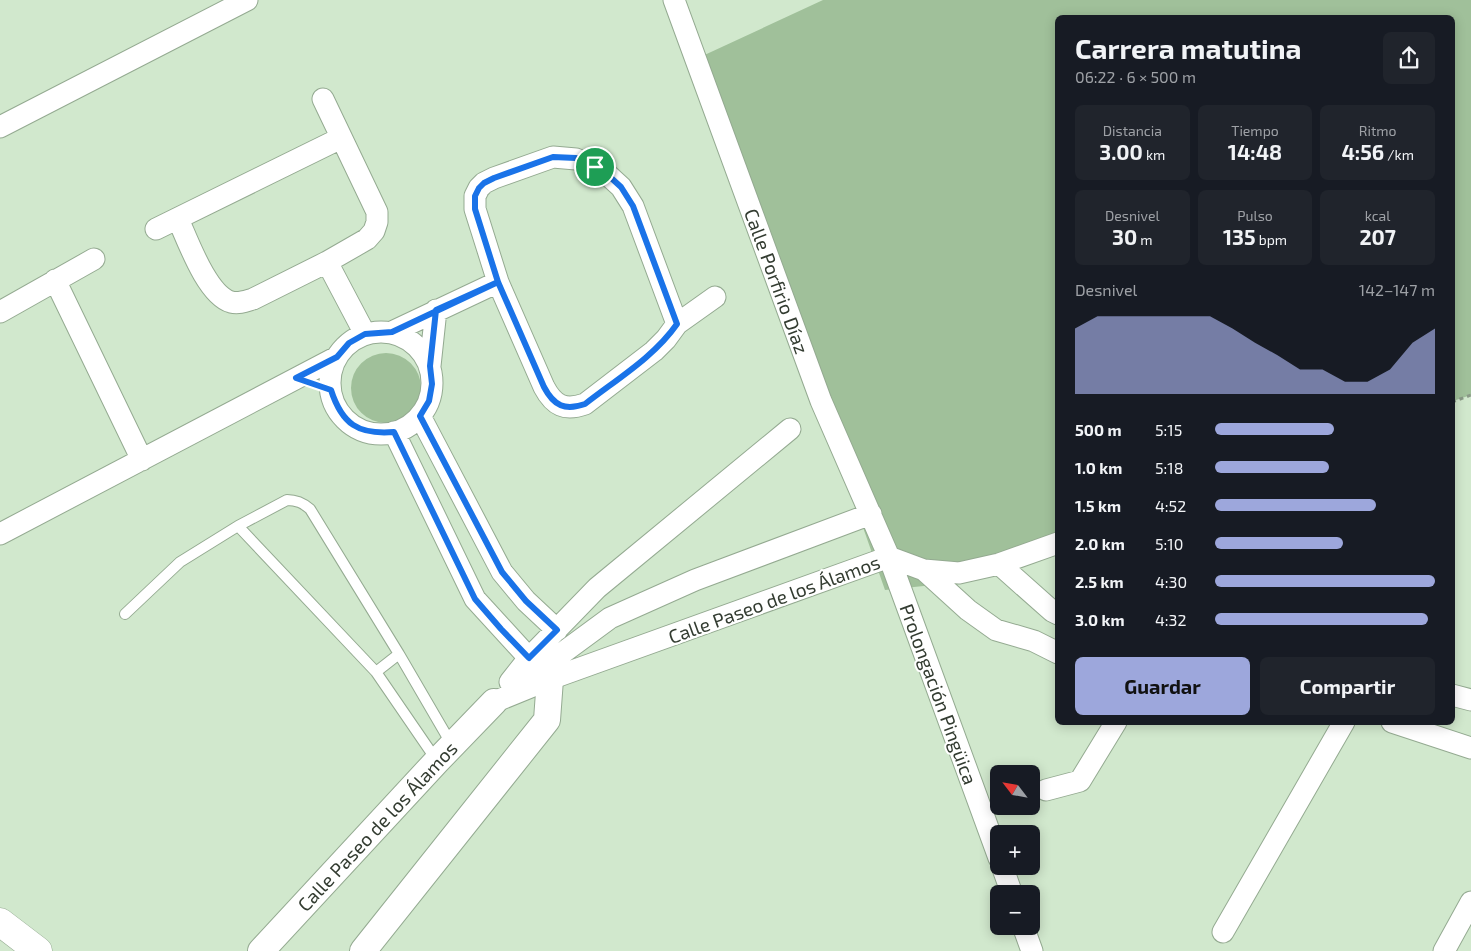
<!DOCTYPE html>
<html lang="es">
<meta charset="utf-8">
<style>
:root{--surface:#171b24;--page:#20242c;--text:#f1f3f6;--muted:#9ea1a6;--accent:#9da7dc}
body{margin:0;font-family:"Exo 2",sans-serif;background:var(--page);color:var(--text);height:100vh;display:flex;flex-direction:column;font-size:19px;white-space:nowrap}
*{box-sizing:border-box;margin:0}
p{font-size:16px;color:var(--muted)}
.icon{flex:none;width:28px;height:28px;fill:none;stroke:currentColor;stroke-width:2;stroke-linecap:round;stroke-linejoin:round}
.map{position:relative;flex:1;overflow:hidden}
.panel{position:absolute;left:1055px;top:15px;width:400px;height:710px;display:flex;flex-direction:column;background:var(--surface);border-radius:8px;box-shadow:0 2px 12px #0003}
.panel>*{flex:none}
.needle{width:32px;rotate:301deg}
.tools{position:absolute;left:990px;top:765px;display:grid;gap:10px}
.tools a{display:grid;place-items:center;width:50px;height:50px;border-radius:8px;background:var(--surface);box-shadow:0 2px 12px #0003;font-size:25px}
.pin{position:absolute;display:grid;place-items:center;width:42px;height:42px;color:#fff;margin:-21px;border:2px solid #fff;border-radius:50%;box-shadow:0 1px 5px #0007}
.round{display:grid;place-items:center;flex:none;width:52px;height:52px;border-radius:8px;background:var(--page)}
.overview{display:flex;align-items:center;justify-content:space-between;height:85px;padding:0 20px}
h1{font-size:28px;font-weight:700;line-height:38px}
.stats{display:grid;grid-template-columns:repeat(3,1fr);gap:8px;height:85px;padding:5px 20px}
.stats div{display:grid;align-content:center;border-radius:8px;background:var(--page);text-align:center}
.stats b{font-size:21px;font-weight:700}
.stats small{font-size:14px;font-weight:400}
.stats p{font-size:14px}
.chart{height:140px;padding:10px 20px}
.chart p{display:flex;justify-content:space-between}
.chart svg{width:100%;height:90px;margin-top:5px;fill:var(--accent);opacity:.7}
.button{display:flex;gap:10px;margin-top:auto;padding:10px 20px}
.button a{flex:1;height:58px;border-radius:8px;background:var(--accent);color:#111;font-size:20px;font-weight:700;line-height:58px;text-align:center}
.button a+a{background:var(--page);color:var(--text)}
ul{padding:0 20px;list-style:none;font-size:16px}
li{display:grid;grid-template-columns:80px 60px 1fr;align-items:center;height:38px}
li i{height:12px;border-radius:6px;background:var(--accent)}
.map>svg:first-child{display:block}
.green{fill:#a0c09a}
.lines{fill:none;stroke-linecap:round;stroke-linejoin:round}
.service-casing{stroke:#94aa91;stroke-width:12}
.minor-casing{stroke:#94aa91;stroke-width:23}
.tertiary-casing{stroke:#94aa91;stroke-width:28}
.secondary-casing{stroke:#94aa91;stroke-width:29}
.path{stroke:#899986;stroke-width:3;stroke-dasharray:4 4;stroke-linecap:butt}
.service{stroke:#fff;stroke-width:10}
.minor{stroke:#fff;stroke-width:21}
.tertiary{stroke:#fff;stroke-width:26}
.secondary{stroke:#fff;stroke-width:28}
.route-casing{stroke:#fff;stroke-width:10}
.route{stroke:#1a73e8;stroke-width:6}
.labels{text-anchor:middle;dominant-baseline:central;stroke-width:4;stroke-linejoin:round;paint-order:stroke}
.street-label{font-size:19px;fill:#333c31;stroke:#fff}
</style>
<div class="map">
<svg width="1471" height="951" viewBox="0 0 1471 951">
<rect width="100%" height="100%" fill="#d1e8cd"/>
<path class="green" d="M823 0H1471V395L1453 401 1452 18H1058L1057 543 943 584 885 590 698 58Z
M351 388a35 35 0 1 1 70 0a35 35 0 1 1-70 0Z"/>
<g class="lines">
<defs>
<path id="service" d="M238 526 376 672 437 761
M125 614 180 562 238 526 287 500C297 500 303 503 310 509L399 654 452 745
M376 672 399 654"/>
<path id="minor" d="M674 0 821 401 889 557 999 858
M0 127 247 0
M178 219C188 241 207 295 231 302 239 304 246 301 253 299L327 262 367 239 374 231 377 222V212L323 99
M156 229 341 138
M327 262 365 334
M55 280 142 460
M0 312 94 259
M677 324 633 206 621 187 609 176 595 167 576 159 553 157 494 178 484 183 479 188 475 196V209L498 282 544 387C554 406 565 411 585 404L654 351 666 339 677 324 715 297
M392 332 498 282
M330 383a51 51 0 1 1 102 0a51 51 0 1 1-102 0Z
M430 366 436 310
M420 416 502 572 526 601 557 630
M394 432 475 599 529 658
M0 534 337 357
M999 564 1052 611 1058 614
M924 570 968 610 996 630 1034 641 1058 653
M510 682 529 658 597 588 790 429
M523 682 610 618 695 580 871 514
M1452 695 1471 700
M494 702 550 679 889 557 924 570 959 573 999 564 1058 543
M1392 722 1471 748
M1046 790 1080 781 1116 722
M1002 866 1012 894
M1023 926 1032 951
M1223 932 1344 722
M1444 951 1471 902"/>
<path id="tertiary" d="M261 951 437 761 494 702
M363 951 547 720 550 679"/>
<path id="secondary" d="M0 922 38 951"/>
</defs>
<use href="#service" class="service-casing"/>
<use href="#minor" class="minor-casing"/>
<use href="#tertiary" class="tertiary-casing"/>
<use href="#secondary" class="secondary-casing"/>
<path class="path" d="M1452 402 1471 395"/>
<use href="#service" class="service"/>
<use href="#minor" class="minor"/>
<use href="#tertiary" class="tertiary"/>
<use href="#secondary" class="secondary"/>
</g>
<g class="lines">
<defs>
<path id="route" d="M595 167 576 158 553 157 494 178 484 183 479 188 475 196V209L498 282 392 332 365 334 349 343 337 357 296 378 331 390C342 424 358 435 394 432L475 599 501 629 529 658 557 630 526 601 502 572 420 416 429 401 432 384 430 366 436 310 498 282 544 387C554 406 565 411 585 404 617 379 654 357 677 324L633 206 621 187 609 176 595 167"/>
</defs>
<use href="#route" class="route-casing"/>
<use href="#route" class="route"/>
</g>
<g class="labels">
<g class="street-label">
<text transform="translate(777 281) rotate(70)">Calle Porfirio Díaz</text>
<text transform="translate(774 599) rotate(-20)">Calle Paseo de los Álamos</text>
<text transform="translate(939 694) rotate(70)">Prolongación Pingüica</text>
<text transform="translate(377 826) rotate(-47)">Calle Paseo de los Álamos</text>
</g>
</g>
</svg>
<div class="tools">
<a><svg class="needle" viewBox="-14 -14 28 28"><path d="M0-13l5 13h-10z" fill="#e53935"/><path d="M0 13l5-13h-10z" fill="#9ea1a6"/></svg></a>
<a>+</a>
<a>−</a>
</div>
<div class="pin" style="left:595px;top:167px;background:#1e9e55"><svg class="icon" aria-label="arrive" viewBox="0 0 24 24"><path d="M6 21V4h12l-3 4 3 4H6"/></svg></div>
<section class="panel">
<div class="overview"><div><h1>Carrera matutina</h1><p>06:22 · 6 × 500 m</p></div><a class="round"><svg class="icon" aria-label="share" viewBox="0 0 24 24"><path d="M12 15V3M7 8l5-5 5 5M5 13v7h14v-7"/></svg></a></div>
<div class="stats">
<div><p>Distancia</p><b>3.00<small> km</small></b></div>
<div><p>Tiempo</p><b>14:48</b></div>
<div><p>Ritmo</p><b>4:56<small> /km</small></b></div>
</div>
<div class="stats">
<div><p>Desnivel</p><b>30<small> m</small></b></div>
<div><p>Pulso</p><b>135<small> bpm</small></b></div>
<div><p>kcal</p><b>207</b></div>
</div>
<div class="chart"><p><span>Desnivel</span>142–147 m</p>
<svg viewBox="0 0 160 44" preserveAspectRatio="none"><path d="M0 44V12L10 6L20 6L30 6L40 6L50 6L60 6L70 12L80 19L90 25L100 32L110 32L120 38L130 38L140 32L150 19L160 12V44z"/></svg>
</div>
<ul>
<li><b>500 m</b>5:15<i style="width:54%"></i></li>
<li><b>1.0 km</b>5:18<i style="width:52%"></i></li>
<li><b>1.5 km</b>4:52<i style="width:73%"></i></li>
<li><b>2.0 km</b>5:10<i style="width:58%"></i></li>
<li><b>2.5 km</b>4:30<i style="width:100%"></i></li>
<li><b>3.0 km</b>4:32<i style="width:97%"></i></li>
</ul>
<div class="button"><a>Guardar</a><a>Compartir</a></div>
</section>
</div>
